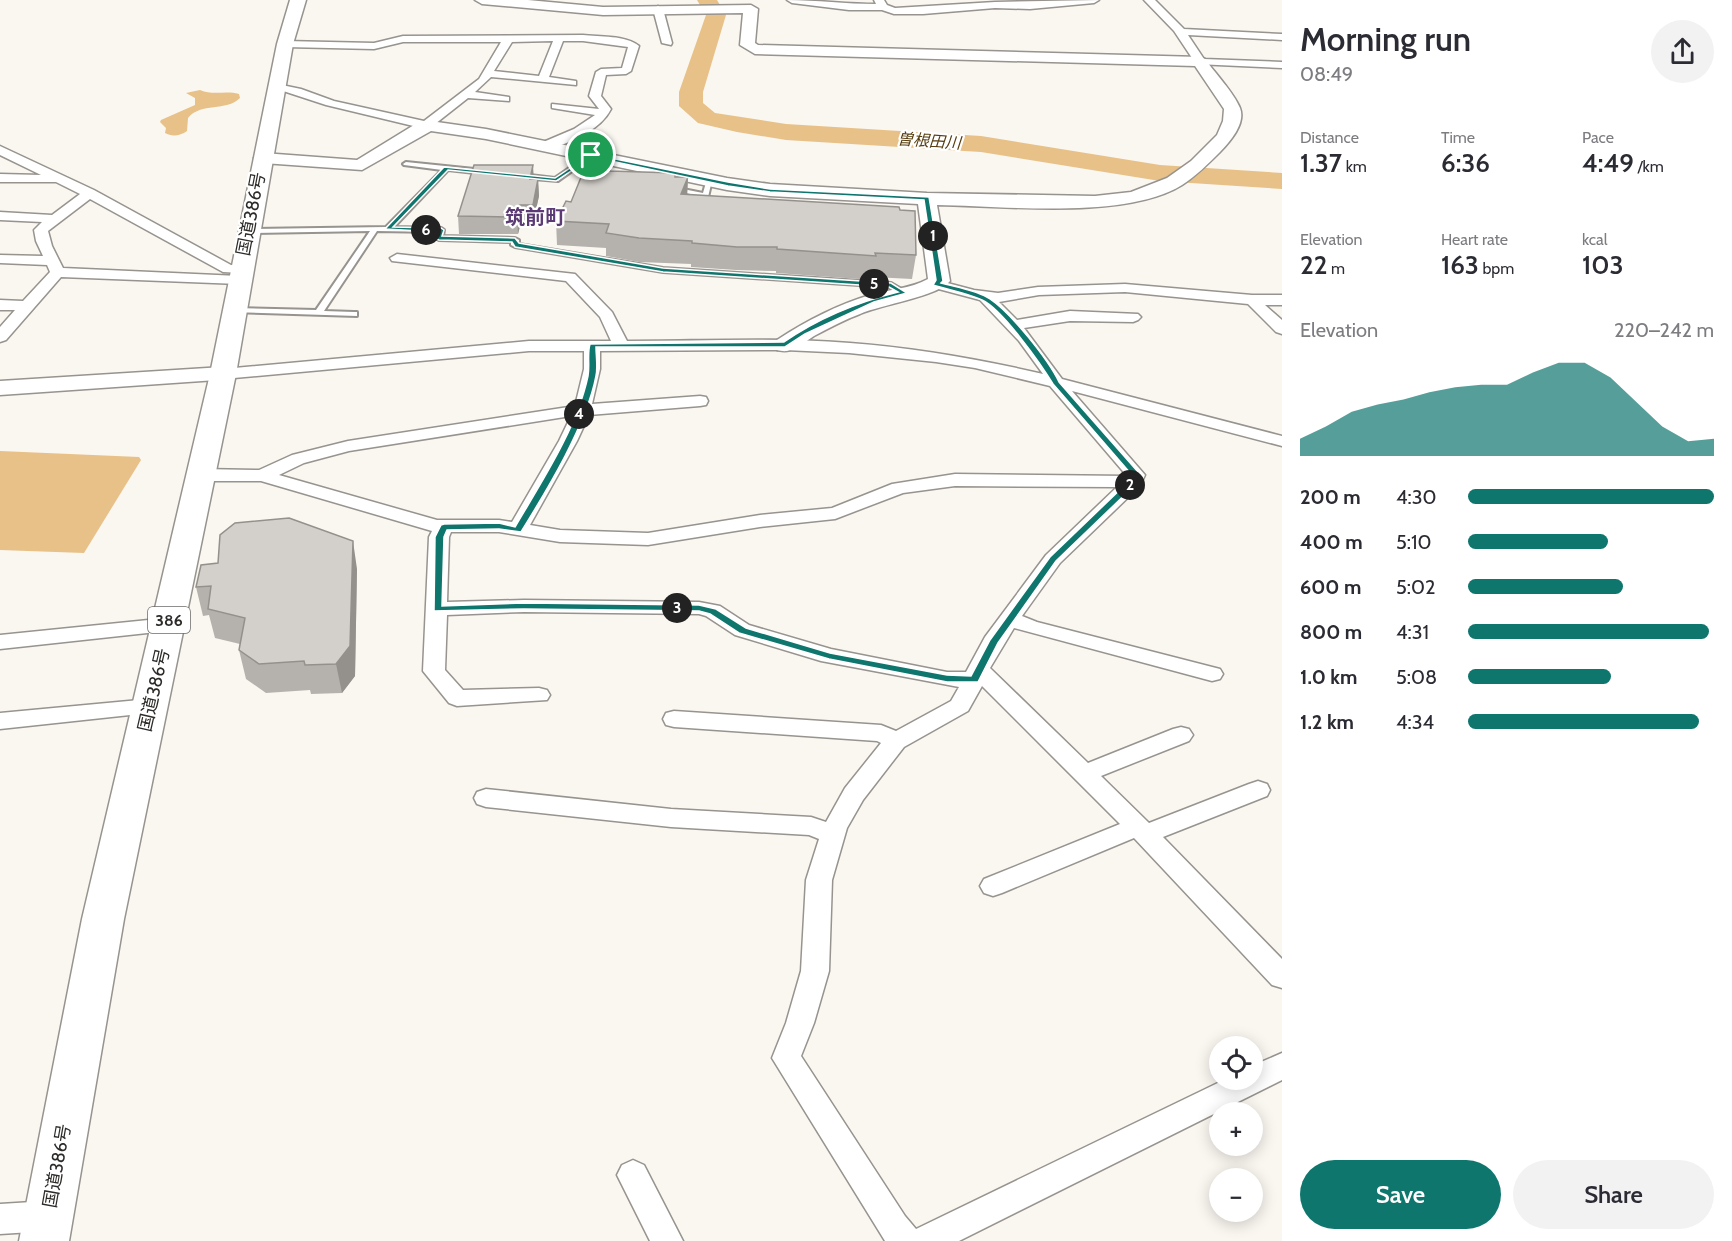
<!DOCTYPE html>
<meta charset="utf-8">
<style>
:root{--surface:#fff;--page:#f2f2f3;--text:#2b2b33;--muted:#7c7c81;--accent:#0f766e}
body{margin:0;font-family:Cabin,"Noto Sans JP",sans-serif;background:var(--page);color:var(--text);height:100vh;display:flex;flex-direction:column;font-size:22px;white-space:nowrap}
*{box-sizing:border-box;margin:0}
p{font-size:20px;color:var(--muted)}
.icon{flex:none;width:33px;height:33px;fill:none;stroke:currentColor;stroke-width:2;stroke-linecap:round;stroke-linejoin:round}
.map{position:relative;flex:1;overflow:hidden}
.drawer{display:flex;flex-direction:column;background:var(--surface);width:450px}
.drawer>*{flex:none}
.fabs{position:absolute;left:1209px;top:1036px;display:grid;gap:12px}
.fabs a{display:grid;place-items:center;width:54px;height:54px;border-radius:50%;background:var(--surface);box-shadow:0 3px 15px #0003;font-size:30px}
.pin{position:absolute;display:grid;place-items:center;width:51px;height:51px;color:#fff;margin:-26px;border:3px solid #fff;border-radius:50%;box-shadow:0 2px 6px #0007}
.km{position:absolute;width:30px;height:30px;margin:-15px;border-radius:50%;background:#222;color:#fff;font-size:16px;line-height:30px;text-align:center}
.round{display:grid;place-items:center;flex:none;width:63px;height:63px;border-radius:32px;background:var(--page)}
.summary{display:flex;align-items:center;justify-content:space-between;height:102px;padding:0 18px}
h1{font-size:33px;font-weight:600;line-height:45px}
.figures{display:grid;grid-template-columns:repeat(3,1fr);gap:9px;height:102px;padding:6px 18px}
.figures div{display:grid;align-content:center}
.figures b{font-size:26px;font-weight:600}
.figures small{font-size:16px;font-weight:400}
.figures p{font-size:16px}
.chart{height:168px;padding:12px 18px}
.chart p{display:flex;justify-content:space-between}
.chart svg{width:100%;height:108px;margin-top:6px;fill:var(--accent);opacity:.7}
.button{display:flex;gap:12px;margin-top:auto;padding:12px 18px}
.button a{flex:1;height:69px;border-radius:36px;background:var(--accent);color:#fff;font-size:24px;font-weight:600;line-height:69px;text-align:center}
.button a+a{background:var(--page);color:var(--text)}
ul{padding:0 18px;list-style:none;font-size:20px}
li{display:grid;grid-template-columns:96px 72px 1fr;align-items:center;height:45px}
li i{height:15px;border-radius:8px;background:var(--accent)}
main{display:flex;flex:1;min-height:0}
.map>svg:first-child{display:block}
.water{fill:#e7c187}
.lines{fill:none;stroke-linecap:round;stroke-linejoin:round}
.river{fill:#e7c187;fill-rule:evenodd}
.lane-casing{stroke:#97938e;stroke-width:4}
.street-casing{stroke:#97938e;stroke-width:3}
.secondary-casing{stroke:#97938e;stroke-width:3}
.highway-casing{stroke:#97938e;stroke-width:3}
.lane{fill:#fff;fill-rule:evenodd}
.street{fill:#fff;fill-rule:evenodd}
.secondary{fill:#fff;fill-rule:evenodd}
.highway{fill:#fff;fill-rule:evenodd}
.wall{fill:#b5b2ae}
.shaded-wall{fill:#94918d}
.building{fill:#d3cfca;stroke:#94918d;stroke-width:1.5}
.route{fill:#0f766e;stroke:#fff;stroke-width:1.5;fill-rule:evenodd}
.labels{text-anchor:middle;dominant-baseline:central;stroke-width:4.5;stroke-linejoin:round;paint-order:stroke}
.far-water-label{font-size:16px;font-style:italic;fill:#563c0e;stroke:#fff}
.shield{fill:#fff;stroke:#6c6b69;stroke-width:1.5}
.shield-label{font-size:16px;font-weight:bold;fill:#2d2b29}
.street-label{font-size:18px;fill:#2d2b29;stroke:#fff}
.far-district-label{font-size:20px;font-weight:bold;fill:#5c3b75;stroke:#fff}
</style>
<main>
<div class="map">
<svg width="1282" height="1241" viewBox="0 0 1282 1241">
<rect width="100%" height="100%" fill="#faf6f0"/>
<path class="water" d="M200 90C214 96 225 90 239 94L240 98C226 112 201 102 188 118L187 131C180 136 172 137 165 133L166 128 160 122 161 120 195 105V98L186 93Z
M0 451 139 457 141 460 84 553 0 550Z"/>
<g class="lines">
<path class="river" d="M697 0H717L726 15 703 92V103L715 113 786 124 981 136 1160 165 1282 173V189L1160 181 981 152 786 140 737 132 698 123 679 106V92L706 15Z"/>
<defs>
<path id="lane" d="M591 153 594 155 593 156 558 181 521 178 518 176 521 174 555 178Z
M406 162 484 170 487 172 484 174 448 170 394 227 441 228 444 230 443 236 515 238 519 240V244L663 268 891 283 908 293 901 295 889 287 663 272 515 247 511 245V242L439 240 435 238 437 232 377 231 324 311 354 312H357V316L230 312V308H233L316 310 370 231 248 233 245 231 248 229 386 227 442 170 404 165 403 164Z
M707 179 712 180 705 210 700 209 702 197 670 189 673 187 703 193Z"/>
<path id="street" d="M787 0C817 0 846 4 876 4L874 0H884L887 5 895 8 995 2 1099 0 1094 3 1030 9 995 8 923 14H894L882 10H849L792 3Z
M1144 0H1155L1184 29 1282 34V40L1188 35 1204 59 1282 62V68L1196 64 1174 31Z
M658 6 663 9 672 43 671 45 662 43 653 9Z
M583 35C600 37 626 35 639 46L631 71 626 74 606 75 601 96 611 109C600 131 568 144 545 150L539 146 541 143 574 129 595 115 552 108V104L599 109 589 96 596 72 601 69 622 68 628 47 583 41H563L549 77 576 81V85L491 77 475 92 509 97V101L468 98 435 124 434 129 430 130 326 105 271 87 277 84 301 89 334 101 424 121 479 79 501 42H403L374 49 285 47 280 44 285 41 374 43 403 36ZM553 41 539 76 494 71 512 42Z
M0 146 94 190 231 265 246 266 248 269 241 273 223 272 90 199 48 231 52 246 63 268 239 276 246 280 239 284 61 277 6 340 0 342V327L15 310H0V300L23 301 50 272 47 265 0 263V255L43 256 36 241 34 230 42 222 0 220V212L52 215 80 194 56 182H0V174L41 175 0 155Z
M397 254 575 274 612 312 627 341C701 341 776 337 850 343 915 348 979 359 1043 374L1019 341 980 300 931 287 929 284 931 281 936 280 974 290 998 293 1038 287 1125 284 1252 295H1282V305H1265L1282 320V334L1276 332 1248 304 1125 292 1039 295 999 302 1017 320 1070 311 1138 314 1141 317 1138 320 1133 322 1070 321 1024 328 1062 379 1282 436V446L1072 391 1145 475 1140 486 1060 563 1022 616 1037 622 1220 669 1223 674 1220 679 1212 681 1014 628 990 668 1088 763 1173 729 1181 727 1189 729 1193 735 1189 741 1101 776 1149 823 1249 784 1258 781 1267 784 1270 790 1267 796 1163 837 1282 959V988L1272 985 1134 838 1002 893 993 896 984 893 980 886 984 879 1120 824 982 686 968 711 904 747 863 800 847 828 832 880 829 971 814 1023 801 1056 905 1216 916 1229 1224 1080H1252V1066L1282 1053V1080L959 1241H885L772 1058 786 1023 801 971 806 880 819 839 809 835 671 827 486 807 477 804 474 798 477 792 486 789 671 809 811 817 826 822 845 788 881 743 877 741 674 727 666 725 663 719 666 713 674 711 881 725 896 731 951 701 959 687 821 661 735 635 706 616 699 614 524 612 447 615 445 670 463 690 539 688 547 690 550 695 547 700 457 706 449 703 423 671 429 537 432 531 261 481H201L195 479 192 475 195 471 201 469 259 470 292 455 348 441 575 406 584 369V351H529L223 379 215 374 223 369 529 341H611L600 317 566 281 392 261 390 258ZM785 350 849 353 936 362 975 368 1050 386 1127 476 955 474 892 484 832 508 760 515 648 533 560 530 530 525 577 441 589 415 700 406 706 405 708 401 706 397 700 396 592 404 600 369V351ZM571 416 559 441 512 522 499 520H437L279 475 304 463 349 451ZM955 486 1117 487 1046 555 985 637 966 672H947L831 649 749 625 720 606 699 602 524 600 447 602 449 537 451 532H499L560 542 648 545 760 527 835 519 903 493Z
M168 618 175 620 179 625 175 630 0 649V635Z
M150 699 158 702 161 707 158 712 0 729V713Z
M633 1160 644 1165 683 1241H650L617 1175 622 1165Z
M48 1201 59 1205 64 1216 59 1227 48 1231 0 1234V1204Z"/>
<path id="secondary" d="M475 0H528L603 7 751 5 758 9 755 43 758 45 1200 57 1205 59C1215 73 1234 93 1240 108 1246 123 1230 142 1220 152 1208 164 1196 176 1182 185 1126 220 1004 206 937 205L950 281C939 296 880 305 860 314 844 320 829 328 814 336 806 341 799 348 790 350 785 352 782 351 777 350L774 345 777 340C806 321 837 305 870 295 889 289 910 289 928 279L918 204 770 196 727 190 486 139 431 131 362 170 263 163 257 162 254 158 257 154 263 153 357 160 414 125 430 121 486 129 727 178 770 184 927 193 1095 196 1131 192 1167 178 1191 161 1217 135 1223 121 1224 109 1195 66 755 54 740 45 743 13 603 15 482 4Z
M223 367 231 369 235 374 231 379 0 395V381Z"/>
<path id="highway" d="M290 0H306L293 44 236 374 124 919 69 1241H19L82 919 210 374 277 44Z"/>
</defs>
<use href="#lane" class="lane-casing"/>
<use href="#street" class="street-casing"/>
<use href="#secondary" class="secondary-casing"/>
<use href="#highway" class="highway-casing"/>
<use href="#lane" class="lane"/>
<use href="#street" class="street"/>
<use href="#secondary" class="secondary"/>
<use href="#highway" class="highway"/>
</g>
<path class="wall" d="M611 167V171L688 177 687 194 916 255 912 279 873 277V280L776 273V271L736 270 691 267V264L639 262 606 256V248L557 245 556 221Z
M534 179H538L539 196 533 223 521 222 518 234H459L458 216Z
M218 563 357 569 355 676 342 693 311 694 310 690 266 693 246 679 239 650 240 644 215 638 209 615 203 616 196 587Z"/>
<path class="shaded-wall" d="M533 165 534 182 530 179Z
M688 177 687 199 681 194Z
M538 179 539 196 533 223V205Z
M520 205 521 222 518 234 517 217Z
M353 541 357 569 355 676 342 693 336 664Z"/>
<path class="building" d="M474 165H533L530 179H538L533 205H520L517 217 458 216Z
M586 165 611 167 610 171 675 173V177H688L681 194 899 207 900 210 915 211 916 255 875 253 876 256 777 249V247H737L692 243V241L639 238 606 233 609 224 556 221 566 201 571 202Z
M289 518 353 541 350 646 336 664 305 665 304 661 259 664 239 650 245 618 208 609 211 586 196 587 201 565 218 563 220 535 235 523Z"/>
<path class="route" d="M591 154 728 182 770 189 929 197 943 281 941 283C955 287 977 290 990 299 1011 313 1048 359 1059 382L1139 473 1136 484 1056 561 998 643 978 682H947L829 659 739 633 710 614 699 611 524 609 434 611 435 537 441 525 444 524 499 523 515 527C542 481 577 428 588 376 590 365 587 354 590 344L784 342C817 319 858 302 898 292L889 287 663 272 515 247 512 242 439 240 435 238 437 232 385 229 444 167 555 178ZM592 157 728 186 770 192 924 200 936 280 933 285C949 290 967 293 982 300 1002 309 1041 364 1053 384L1132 475 1129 481 1050 557 990 640 971 676 947 675 830 653 746 628 716 609 699 605 524 603 442 606 444 537 447 530 499 529 521 532C547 490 587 424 596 376 598 367 596 356 596 347H785L805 334 874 302 907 293 891 283 663 268 519 243 515 238 442 236 444 230 441 228 393 227 448 170 556 181Z"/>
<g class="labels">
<g class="far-water-label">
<text transform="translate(929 141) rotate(4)">曽根田川</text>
</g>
<rect class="shield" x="148" y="607" width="42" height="26" rx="4.5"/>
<g class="shield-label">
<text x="169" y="620">386</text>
</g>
<g class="street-label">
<text transform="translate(251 214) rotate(-79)">国道386号</text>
<text transform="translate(154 690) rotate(-77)">国道386号</text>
<text transform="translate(57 1166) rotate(-80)">国道386号</text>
</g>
<g class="far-district-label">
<text x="535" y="217">筑前町</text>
</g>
</g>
</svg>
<div class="fabs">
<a><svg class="icon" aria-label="locate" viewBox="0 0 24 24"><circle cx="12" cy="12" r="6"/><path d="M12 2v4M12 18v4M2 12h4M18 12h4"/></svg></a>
<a>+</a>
<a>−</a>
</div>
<div class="pin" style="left:591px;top:155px;background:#1e9e55"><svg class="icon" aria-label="arrive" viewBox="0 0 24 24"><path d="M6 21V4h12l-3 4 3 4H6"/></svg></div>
<b class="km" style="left:933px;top:236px">1</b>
<b class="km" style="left:1130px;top:485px">2</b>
<b class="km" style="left:677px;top:608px">3</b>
<b class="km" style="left:579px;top:414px">4</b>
<b class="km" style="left:874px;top:284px">5</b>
<b class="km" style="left:426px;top:230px">6</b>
</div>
<section class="drawer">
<div class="summary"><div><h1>Morning run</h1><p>08:49</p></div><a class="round"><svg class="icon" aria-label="share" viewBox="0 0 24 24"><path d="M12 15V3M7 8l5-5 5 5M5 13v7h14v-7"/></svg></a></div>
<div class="figures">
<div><p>Distance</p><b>1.37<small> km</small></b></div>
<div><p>Time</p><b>6:36</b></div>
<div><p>Pace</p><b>4:49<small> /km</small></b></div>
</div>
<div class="figures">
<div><p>Elevation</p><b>22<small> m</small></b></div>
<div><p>Heart rate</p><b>163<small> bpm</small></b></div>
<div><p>kcal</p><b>103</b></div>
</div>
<div class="chart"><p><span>Elevation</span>220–242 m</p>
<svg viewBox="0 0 160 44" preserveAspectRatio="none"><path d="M0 44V37L10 32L20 26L30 23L40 21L50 18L60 16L70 15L80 15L90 10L100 6L110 6L120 12L130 22L140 32L150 38L160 37V44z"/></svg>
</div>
<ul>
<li><b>200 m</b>4:30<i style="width:100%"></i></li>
<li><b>400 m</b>5:10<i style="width:57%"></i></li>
<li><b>600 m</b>5:02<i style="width:63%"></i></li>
<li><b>800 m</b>4:31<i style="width:98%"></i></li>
<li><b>1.0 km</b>5:08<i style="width:58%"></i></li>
<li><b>1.2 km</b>4:34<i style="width:94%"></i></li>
</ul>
<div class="button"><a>Save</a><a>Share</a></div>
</section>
</main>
